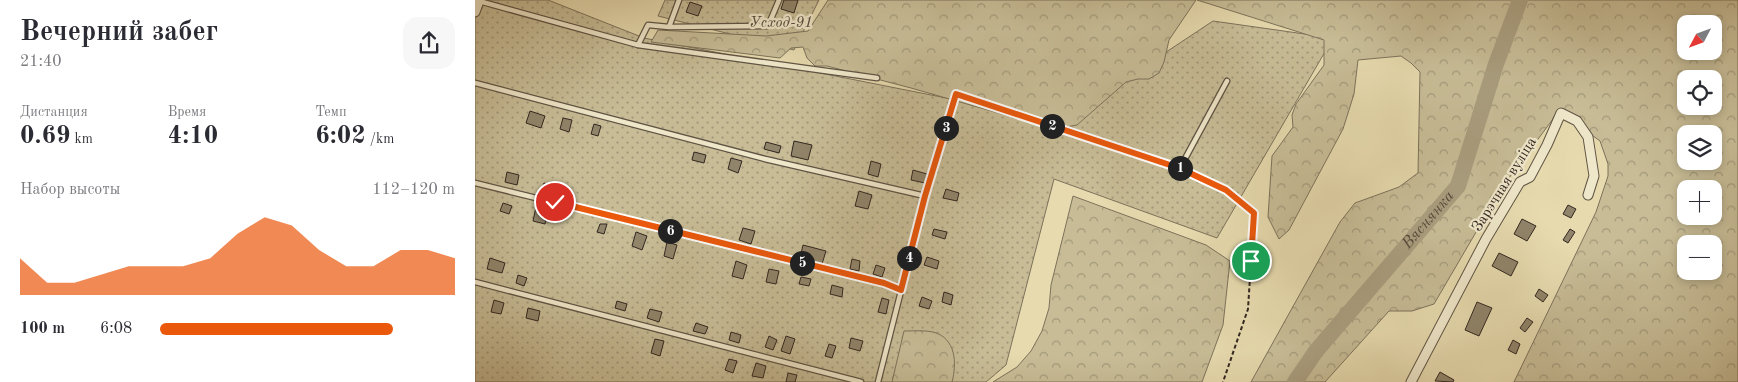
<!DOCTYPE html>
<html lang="ru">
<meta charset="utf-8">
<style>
:root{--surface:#fff;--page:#f7f7f7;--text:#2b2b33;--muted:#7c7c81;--accent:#ea580c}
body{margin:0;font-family:"Old Standard TT",serif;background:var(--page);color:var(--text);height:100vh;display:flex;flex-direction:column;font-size:19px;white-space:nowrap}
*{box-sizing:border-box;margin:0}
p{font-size:16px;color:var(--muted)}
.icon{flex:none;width:28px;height:28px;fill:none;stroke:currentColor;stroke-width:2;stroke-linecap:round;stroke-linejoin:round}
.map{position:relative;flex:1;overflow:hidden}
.side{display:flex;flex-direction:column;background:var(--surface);width:475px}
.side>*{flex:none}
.needle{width:32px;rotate:229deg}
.controls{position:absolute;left:1202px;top:15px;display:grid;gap:10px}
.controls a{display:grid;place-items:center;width:45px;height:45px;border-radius:10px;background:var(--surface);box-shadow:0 2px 8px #0003;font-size:25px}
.pin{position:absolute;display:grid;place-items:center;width:42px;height:42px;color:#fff;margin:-21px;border:2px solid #fff;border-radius:50%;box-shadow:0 1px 5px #0007}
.km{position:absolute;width:25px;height:25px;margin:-12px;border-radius:50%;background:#222;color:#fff;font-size:14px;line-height:25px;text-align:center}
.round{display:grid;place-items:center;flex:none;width:52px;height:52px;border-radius:15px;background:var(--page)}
.summary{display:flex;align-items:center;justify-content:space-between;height:85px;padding:0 20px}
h1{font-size:28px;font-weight:700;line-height:38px}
.figures{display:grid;grid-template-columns:repeat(3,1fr);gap:8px;height:85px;padding:5px 20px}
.figures div{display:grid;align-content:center}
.figures b{font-size:25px;font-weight:700}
.figures small{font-size:14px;font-weight:400}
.figures p{font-size:14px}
.chart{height:140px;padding:10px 20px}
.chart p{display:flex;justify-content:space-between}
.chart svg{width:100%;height:90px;margin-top:5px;fill:var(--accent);opacity:.7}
ul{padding:0 20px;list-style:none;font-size:16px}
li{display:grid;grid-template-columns:80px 60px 1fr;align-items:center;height:38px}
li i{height:12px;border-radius:6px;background:var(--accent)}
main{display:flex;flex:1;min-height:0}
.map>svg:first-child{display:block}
.grass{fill:url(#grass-dots);stroke:#7c725b}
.forest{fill:url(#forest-crowns);stroke:#7c725b;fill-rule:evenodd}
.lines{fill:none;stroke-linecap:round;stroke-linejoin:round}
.river{stroke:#a99d7e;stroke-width:16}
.building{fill:#90846a;stroke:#322720}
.lane-casing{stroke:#5f5444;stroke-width:7}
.street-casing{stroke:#5f5444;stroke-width:11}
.path{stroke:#322720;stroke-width:2;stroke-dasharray:4 2.5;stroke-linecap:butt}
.lane{stroke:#efe7ca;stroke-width:4.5}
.street{stroke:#efe7ca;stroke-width:9}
.route-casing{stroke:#fff;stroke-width:10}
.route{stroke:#ea580c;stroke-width:6}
.labels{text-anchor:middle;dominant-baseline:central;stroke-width:4.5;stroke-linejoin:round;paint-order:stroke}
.park-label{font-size:15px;font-style:italic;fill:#574c3e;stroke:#efe7ca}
.street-label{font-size:15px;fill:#322720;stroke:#efe7ca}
.water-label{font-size:16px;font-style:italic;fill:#564a3c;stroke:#efe7ca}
</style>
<main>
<section class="side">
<div class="summary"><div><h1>Вечерний забег</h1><p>21:40</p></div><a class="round"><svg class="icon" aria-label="share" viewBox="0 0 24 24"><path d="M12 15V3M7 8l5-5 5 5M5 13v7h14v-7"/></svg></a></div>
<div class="figures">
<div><p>Дистанция</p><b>0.69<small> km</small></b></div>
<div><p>Время</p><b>4:10</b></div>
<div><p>Темп</p><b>6:02<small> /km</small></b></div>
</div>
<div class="chart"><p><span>Набор высоты</span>112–120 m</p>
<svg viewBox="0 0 160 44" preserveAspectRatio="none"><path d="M0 44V26L10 38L20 38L30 34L40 30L50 30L60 30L70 26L80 14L90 6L100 10L110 22L120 30L130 30L140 22L150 22L160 26V44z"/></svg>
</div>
<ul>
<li><b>100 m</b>6:08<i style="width:79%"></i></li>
</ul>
</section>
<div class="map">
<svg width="1263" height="382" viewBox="0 0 1263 382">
<defs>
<pattern id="grass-dots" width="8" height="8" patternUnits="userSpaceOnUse" patternTransform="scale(1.25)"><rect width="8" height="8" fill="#c7bc96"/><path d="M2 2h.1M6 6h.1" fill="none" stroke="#a2997a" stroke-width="1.8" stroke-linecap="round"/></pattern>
<pattern id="forest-crowns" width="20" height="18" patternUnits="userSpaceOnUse" patternTransform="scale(1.25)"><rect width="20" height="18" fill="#c7bc96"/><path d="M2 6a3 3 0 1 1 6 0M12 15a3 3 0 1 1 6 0" fill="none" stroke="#a2997a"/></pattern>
</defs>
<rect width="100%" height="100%" fill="#e6daae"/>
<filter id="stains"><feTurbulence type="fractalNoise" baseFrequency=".004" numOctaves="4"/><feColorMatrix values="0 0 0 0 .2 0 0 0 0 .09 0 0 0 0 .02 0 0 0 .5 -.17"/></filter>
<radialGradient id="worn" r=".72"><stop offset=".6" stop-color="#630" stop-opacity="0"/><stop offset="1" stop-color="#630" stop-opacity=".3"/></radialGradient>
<path class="grass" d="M0 0H73L169 38 587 121 738 21 858 38 742 238 579 179 531 365 511 382H0Z
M190 0H344L319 50 183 16Z"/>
<path class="forest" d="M353 0H721L694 40 689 62 684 73 674 79H663L651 82 602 125 579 129 436 88 352 66H340L332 58 328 47 316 48 305 58 176 42 183 30 291 36 333 31Z
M722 0H1263V382H1039L1121 212 1133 176V164L1125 141 1084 111 1028 186 959 304 937 311H914L850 382H776L865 222 880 203 924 187 943 173 945 72 936 63 926 56 883 60 879 94 868 129 814 230 804 239 793 217 797 156 818 127 817 115 821 104 849 65V40ZM1211 24H1239V51H1211ZM1211 79H1239V106H1211ZM1211 134H1239V161H1211ZM1211 189H1239V216H1211ZM1211 244H1239V271H1211Z
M598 196 731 245 755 261 748 325 727 382H518L542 367 556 351 567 331 574 308 576 285Z
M429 331C438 331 449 330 458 332 481 338 482 363 477 382H417Z"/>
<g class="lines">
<path class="river" id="s1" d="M820 382 841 351 983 186 1021 64 1045 0"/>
</g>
<path class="building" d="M309 0H323L319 13 306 9Z
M215 2 227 6 223 16 211 12Z
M55 111 70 116 66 128 51 123Z
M88 118 97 120 94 132 85 129Z
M119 124 126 126 123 136 116 134Z
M319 141 337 145 333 160 316 156Z
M291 142 306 146 304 153 289 149Z
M219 152 231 155 229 163 217 160Z
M256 158 267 161 263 173 253 169Z
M396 161 406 164 403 177 393 174Z
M438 170 452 174 450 183 436 180Z
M32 172 44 175 42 185 30 182Z
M69 183 81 187 78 195 66 191Z
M471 189 484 193 482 201 468 198Z
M384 191 397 195 393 209 380 206Z
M28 203 37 206 34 214 25 211Z
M1093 205 1101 209 1096 218 1088 214Z
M61 207 74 210 70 224 58 221Z
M1047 219 1061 226 1052 241 1039 234Z
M125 224H132L129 234 122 232Z
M268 228 280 231 276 244 264 240Z
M459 229 472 232 470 239 457 235Z
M1095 229 1100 232 1093 243 1088 240Z
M161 232 172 236 167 250 157 246Z
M192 242 202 245 198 259 189 256Z
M328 245 351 251 347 264 325 258Z
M1024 253 1043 262 1036 276 1017 266Z
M452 257 464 261 462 269 449 265Z
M15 258 30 263 27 273 12 269Z
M377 259 385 261 384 271 375 269Z
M261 261 272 265 268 279 257 276Z
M401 265 410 268 407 277 398 274Z
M294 269 304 271 301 284 291 282Z
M43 275 52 278 49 286 41 283Z
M326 277 336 279 334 286 324 284Z
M357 285 368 288 367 297 355 294Z
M1064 289 1073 295 1068 302 1060 296Z
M469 292 478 295 476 305 467 302Z
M447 297 457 301 454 309 444 306Z
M407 298 414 300 411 314 403 312Z
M19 300 29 303 26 314 16 312Z
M142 301 152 304 150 311 140 308Z
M1002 302 1017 308 1004 336 990 330Z
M53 308 65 311 63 321 51 318Z
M175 309 187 312 184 322 172 318Z
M1052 318 1058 322 1050 332 1045 328Z
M221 323 233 327 230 334 218 331Z
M256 332 266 335 264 343 254 340Z
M294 336 302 340 298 350 290 347Z
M311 336 320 339 315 354 306 351Z
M376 338 388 341 385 351 374 348Z
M180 339 189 341 185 356 176 353Z
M1038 340 1045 344 1041 354 1033 350Z
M354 344 361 346 357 358 350 356Z
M254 359 262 361 258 373 250 370Z
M281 363 291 366 288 378 277 376Z
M965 372 979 380 978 382 960 381Z
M313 373 322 375 320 382H311Z"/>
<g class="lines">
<defs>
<path id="lane" d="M204 0 194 27 293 26 304 0
M4 1 163 45 402 78
M163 45 173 25 194 27
M0 83 290 159 450 196
M0 183 409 283 426 290
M0 282 386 382
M403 382 450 196 481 94 705 168 752 81"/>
<path id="street" d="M0 12 4 1 1 0
M936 382 1011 239 1045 182 1055 177 1072 145 1086 113 1102 121 1113 137 1119 176 1113 195"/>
</defs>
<use href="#lane" class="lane-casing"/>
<use href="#street" class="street-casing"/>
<path class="path" d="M711 171 751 190 779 213 773 309 748 382"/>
<use href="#lane" class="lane"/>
<use href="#street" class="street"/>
</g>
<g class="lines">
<defs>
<path id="route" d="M80 202 409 283 426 290 450 196 481 94 704 168 751 190 779 213 776 261"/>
</defs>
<use href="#route" class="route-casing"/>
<use href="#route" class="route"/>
</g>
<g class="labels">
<g class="park-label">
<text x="306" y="23">Усход-91</text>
</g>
<g class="street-label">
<text transform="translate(1030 185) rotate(-58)">Зарэчная вуліца</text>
</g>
<g class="water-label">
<text stroke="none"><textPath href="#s1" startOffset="210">Вяснянка</textPath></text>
</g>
</g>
<rect width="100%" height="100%" filter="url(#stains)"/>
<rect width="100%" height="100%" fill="url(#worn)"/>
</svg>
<div class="controls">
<a><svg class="needle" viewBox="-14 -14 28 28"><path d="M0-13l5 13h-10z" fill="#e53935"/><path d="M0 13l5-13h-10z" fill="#7c7c81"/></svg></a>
<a><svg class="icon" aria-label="locate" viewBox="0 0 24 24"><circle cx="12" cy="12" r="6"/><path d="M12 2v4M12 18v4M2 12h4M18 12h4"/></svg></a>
<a><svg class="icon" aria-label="layers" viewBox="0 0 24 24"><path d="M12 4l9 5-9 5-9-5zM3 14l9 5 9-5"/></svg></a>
<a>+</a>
<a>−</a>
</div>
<div class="pin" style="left:776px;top:261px;background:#1e9e55"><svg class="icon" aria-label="arrive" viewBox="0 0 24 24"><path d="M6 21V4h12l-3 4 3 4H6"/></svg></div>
<div class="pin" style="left:80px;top:202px;background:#d93025"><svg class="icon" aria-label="check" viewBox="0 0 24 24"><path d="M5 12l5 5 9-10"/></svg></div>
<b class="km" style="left:705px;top:168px">1</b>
<b class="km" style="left:577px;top:126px">2</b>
<b class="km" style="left:471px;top:128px">3</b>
<b class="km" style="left:434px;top:258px">4</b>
<b class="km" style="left:327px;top:263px">5</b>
<b class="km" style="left:195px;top:231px">6</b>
</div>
</main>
